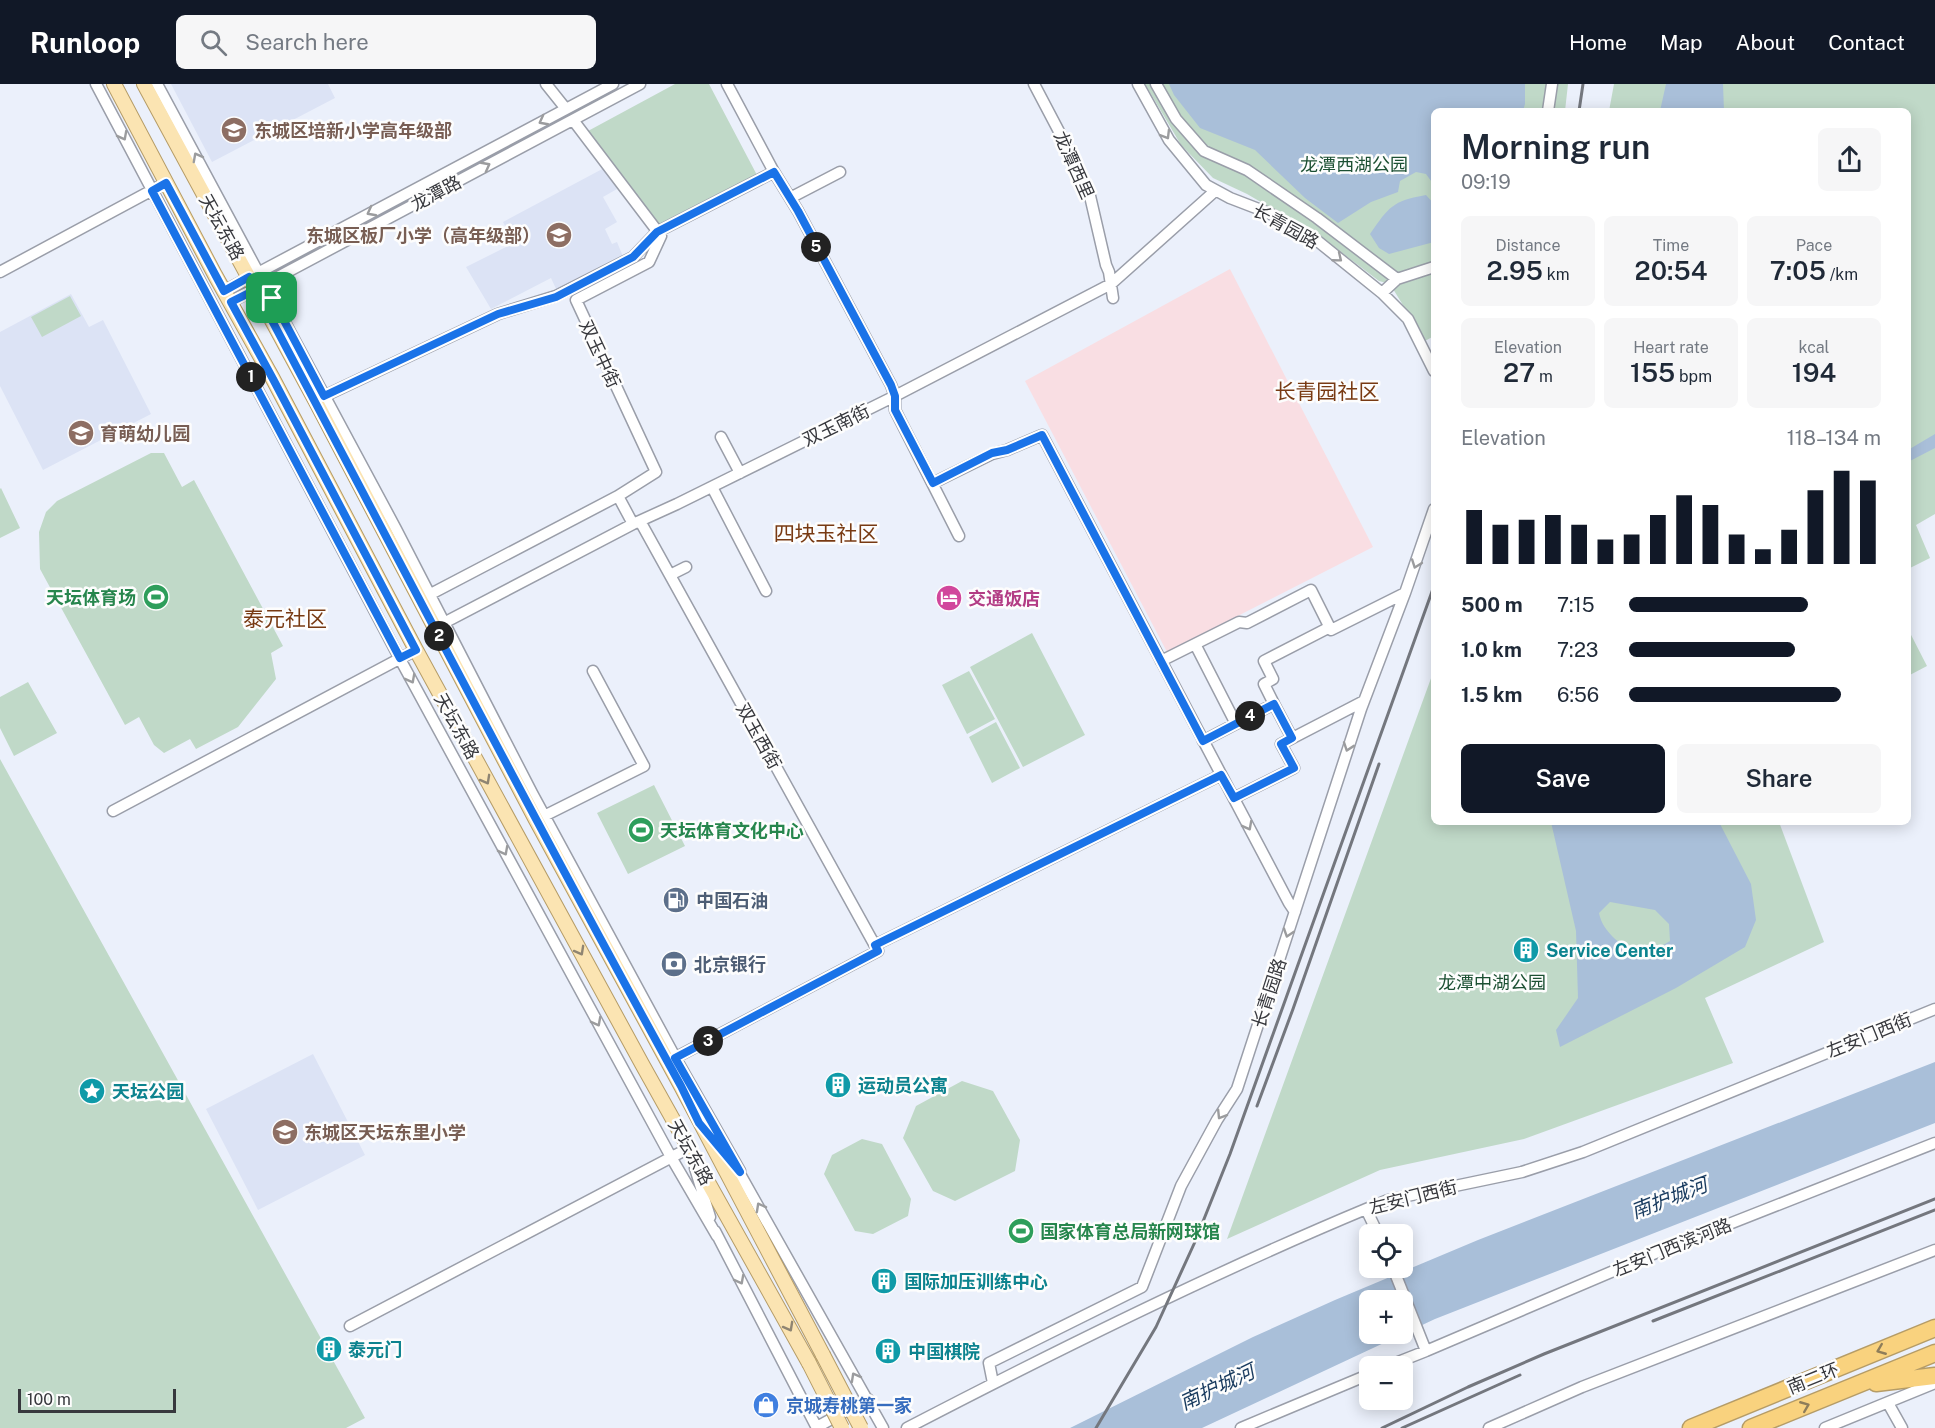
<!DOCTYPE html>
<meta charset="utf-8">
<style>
:root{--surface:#fff;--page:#f6f6f7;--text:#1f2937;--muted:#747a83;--accent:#111827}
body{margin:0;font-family:"Public Sans","Noto Sans SC",sans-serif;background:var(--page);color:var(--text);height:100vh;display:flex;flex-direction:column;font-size:22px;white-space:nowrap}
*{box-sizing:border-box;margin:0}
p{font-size:20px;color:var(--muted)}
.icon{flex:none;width:33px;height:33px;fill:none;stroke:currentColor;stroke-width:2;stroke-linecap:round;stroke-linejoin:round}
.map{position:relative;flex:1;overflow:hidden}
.side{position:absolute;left:1431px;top:24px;width:480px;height:717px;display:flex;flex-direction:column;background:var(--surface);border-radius:9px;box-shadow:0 3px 15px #0003}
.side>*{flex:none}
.controls{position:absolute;left:1359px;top:1140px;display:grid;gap:12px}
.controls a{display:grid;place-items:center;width:54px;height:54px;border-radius:9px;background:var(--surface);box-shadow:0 3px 15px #0003;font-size:30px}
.scale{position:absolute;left:18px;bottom:15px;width:158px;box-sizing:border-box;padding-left:6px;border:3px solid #37383d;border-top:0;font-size:16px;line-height:21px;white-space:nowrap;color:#37383d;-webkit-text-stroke:4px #fdfdfd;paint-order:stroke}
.pin{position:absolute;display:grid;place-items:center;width:51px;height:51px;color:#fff;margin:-26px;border-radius:12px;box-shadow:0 3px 9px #0006}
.km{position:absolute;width:30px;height:30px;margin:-15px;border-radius:50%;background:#222;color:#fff;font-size:16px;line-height:30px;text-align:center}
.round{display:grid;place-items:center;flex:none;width:63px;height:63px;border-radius:9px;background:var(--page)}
.summary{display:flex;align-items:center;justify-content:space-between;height:102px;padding:0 30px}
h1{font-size:33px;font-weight:600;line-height:45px}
.figures{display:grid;grid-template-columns:repeat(3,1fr);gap:9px;height:102px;padding:6px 30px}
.figures div{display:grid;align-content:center;border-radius:9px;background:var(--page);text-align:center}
.figures b{font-size:26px;font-weight:600}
.figures small{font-size:16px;font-weight:400}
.figures p{font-size:16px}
.chart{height:168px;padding:12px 30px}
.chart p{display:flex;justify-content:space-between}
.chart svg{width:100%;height:108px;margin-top:6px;stroke:var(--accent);stroke-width:6}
.primary-button{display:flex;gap:12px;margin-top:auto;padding:12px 30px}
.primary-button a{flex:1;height:69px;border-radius:9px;background:var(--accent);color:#fff;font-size:24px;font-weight:600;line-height:69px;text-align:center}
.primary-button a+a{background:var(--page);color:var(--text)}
ul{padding:0 30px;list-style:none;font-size:20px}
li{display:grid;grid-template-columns:96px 72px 1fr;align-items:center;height:45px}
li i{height:15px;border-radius:8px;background:var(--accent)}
header{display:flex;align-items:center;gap:36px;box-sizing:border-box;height:84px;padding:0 30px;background:var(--accent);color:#fff}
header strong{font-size:28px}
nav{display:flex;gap:33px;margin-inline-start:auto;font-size:21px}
.search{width:420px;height:54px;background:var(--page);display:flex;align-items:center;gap:15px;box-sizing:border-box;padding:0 21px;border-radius:9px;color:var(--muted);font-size:22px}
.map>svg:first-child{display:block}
.commercial{fill:#f9dee3}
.built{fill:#dce3f5}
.green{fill:#c0d9c8}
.water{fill:#a9bfd9;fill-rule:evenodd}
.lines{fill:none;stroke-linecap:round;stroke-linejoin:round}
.minor-casing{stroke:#9a9ea9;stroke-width:13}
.major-casing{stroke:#b59c67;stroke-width:16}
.highway-casing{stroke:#b59c67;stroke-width:19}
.minor{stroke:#fff;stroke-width:10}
.major{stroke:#fbe4b2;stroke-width:14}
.highway{stroke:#f9d27e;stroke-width:16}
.rail{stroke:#74777e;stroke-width:3}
.major-bridge-casing{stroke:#b59c67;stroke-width:16;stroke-linecap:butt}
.major-bridge{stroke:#fbe4b2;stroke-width:14}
.oneway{stroke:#9b9c9e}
.oneway2{stroke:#8f8572}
.oneway3{stroke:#8e7d5a}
.route-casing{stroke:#fff;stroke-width:12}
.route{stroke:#1a73e8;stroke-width:8}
.labels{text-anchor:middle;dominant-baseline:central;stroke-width:5;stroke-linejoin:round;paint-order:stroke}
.education-label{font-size:18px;font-weight:bold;fill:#785e54;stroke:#fdfdfd;text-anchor:start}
.park-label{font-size:18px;fill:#1c5033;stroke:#fdfdfd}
.street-label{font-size:18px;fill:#37383d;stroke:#fdfdfd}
.leisure-label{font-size:18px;font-weight:bold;fill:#27864d;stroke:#fdfdfd;text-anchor:start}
.hotel-label{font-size:18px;font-weight:bold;fill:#b23c85;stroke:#fdfdfd;text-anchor:start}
.service-label{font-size:18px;font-weight:bold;fill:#4e5e75;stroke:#fdfdfd;text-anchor:start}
.culture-label{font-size:18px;font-weight:bold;fill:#0d838f;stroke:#fdfdfd;text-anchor:start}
.shop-label{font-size:18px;font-weight:bold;fill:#366cbe;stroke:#fdfdfd;text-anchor:start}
.water-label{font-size:20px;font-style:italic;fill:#193b5f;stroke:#fdfdfd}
.quarter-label{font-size:21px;fill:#783a13;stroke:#fdfdfd}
</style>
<header>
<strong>Runloop</strong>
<div class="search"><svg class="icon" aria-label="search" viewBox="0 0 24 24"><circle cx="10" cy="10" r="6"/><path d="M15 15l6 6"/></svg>Search here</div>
<nav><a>Home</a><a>Map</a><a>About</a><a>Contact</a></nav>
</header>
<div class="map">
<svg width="1935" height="1344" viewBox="0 0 1935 1344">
<rect width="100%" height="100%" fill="#ebf0fb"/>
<path class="commercial" d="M1230 185 1373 463 1167 568 1025 297Z"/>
<path class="built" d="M171 0H328L335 14 212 78Z
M606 83 617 105 603 113 617 138 605 145 612 160 617 158 624 175 557 207 551 194 491 225 466 183 514 159 503 138Z
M71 210 89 243 103 236 151 330 43 386 0 302V248Z
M313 970 365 1071 258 1126 206 1025Z"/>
<path class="green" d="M675 0H709L758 93 665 140H657L588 47Z
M1145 0H1568L1565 27H1434V252L1425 257 1390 200 1379 197 1320 152 1247 110 1213 94 1181 61Z
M1614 0H1935V430L1916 441 1930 474 1908 485V27H1609Z
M70 212 81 232 42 253 31 233Z
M151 369H164L182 403 194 396 283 562 271 569 276 595 238 643 196 665 190 655 164 669 154 661 139 633 125 641 40 485 39 448 46 428 57 417Z
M1 404 20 444 0 454V405Z
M1908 545 1927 582 1908 592Z
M1032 549 1085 651 1023 683 970 583Z
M1434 586V738H1779L1824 858 1705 914 1733 979 1524 1055 1380 1086 1227 1155Z
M969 587 995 635 967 650 942 601Z
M28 598 57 649 14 672 0 644V613Z
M996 638 1020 684 992 699 969 653Z
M0 675 365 1334 346 1344H0Z
M654 701 685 762 628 790 597 729Z
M962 997 993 1007 1020 1056 1015 1087 955 1117 933 1107 903 1054 916 1022Z
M862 1055 882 1060 911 1115 908 1132 873 1150 855 1147 824 1090 832 1071Z"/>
<path class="water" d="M1169 0H1525V20L1523 27H1434V101L1426 90 1416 88 1400 97 1398 108 1371 118 1338 139 1305 114 1255 66 1200 44 1174 11Z
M1666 0H1723L1724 27H1660Z
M1426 111 1434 120V158L1389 170 1379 164 1370 150C1389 123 1392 117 1426 111Z
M1935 350V364L1908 378V366Z
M1551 738H1719L1751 800 1756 836 1745 863 1676 904 1560 963 1556 946 1578 914 1576 847ZM1610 818 1655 826 1669 840 1670 857 1641 874C1624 862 1603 850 1599 829Z
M1935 978V1039L1435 1235 1202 1344H1070L1253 1253 1335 1216 1478 1156ZM1370 1216H1402V1250H1370Z"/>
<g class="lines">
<defs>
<path id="minor" d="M96 0 400 575 671 1073 717 1152
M157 0 396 445 532 709 675 973 740 1087
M546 0 566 25
M727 0 774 88 798 127 891 301 895 312V326L959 452
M1034 0 1064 57 1090 112 1106 181 1109 188 1113 214
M1138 0 1169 56 1206 101 1230 114 1269 129 1315 155 1382 209 1408 235 1434 287
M1156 0 1176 35 1204 67 1247 86 1317 134 1397 195
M1548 27 1552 0
M573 36 661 152 649 178 576 216 656 388 618 412 633 440
M790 114 840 88
M0 188 158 103
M224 207 613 0
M1382 209 1397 195 1434 183
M231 218 640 0
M318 315 498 230 556 212 633 173 657 148 774 88
M721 353 740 389
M933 399 992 370 1007 366 1042 351 1289 819 1295 828
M712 403 766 507
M640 437 878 867 669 977
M670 491 686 483
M425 513 618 412
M438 542 633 440 677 420 895 312 1111 200 1215 107
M1195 560 1236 640
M1161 577 1239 538 1247 539 1311 506 1331 546 1405 509
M1274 620 1292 654
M1203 657 1274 620 1264 600 1273 595 1264 577 1330 543
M1234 714 1294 684 1281 660 1364 617
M113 727 416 566
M540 734 644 682 593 587
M875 861 1221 691
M736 1083 883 1344
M695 1084 710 1133
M1366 1125 1378 1150
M715 1147 817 1344
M1393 1184 1426 1267 1658 1168 1935 1059
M350 1242 689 1064 691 1070
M1388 1282 1426 1267
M993 1299 989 1279 1142 1203 1181 1102 1217 1036 1237 1005 1361 625 1405 509 1434 425
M1888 1319 1902 1344
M817 1343 868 1315
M907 1344C1057 1266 1210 1190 1366 1125L1388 1116 1522 1088 1583 1068 1935 925
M1241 1344 1370 1290
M1489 1344 1582 1303 1935 1166
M1825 1344 1935 1299"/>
<path id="major" d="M114 0 215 191 273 295 416 566 642 980 809 1279
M144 0 315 316 536 736 681 1002 823 1271"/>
<path id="highway" d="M1876 1299 1935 1292
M1691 1344 1935 1244
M1751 1344 1935 1269"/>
</defs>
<use href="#minor" class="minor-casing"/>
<use href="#major" class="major-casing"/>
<use href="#highway" class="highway-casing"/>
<use href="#minor" class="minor"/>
<use href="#major" class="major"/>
<use href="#highway" class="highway"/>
<path class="rail" d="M1579 27 1583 0
M1257 1022 1293 925 1379 680
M1653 1237 1935 1126
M1096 1344 1156 1243 1194 1160 1230 1070 1434 502
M1382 1344 1468 1303 1544 1270 1935 1115
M1402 1344 1520 1291"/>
<defs>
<path id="major-bridge" d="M823 1271 861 1344
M809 1279 842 1344"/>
</defs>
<use href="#major-bridge" class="major-bridge-casing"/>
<use href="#major-bridge" class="major-bridge"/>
</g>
<defs><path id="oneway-chevron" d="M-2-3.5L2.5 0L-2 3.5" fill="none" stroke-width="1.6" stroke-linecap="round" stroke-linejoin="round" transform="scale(1.5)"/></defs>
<g class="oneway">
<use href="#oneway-chevron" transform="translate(543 37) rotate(152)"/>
<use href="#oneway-chevron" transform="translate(1166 51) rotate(59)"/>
<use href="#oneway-chevron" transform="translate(123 52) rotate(62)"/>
<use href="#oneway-chevron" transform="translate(197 73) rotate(-118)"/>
<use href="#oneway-chevron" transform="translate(486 82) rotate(-28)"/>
<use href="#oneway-chevron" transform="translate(371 128) rotate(152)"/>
<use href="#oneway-chevron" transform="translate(1338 174) rotate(39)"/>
<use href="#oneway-chevron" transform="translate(1416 480) rotate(110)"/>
<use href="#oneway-chevron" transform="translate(411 595) rotate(62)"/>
<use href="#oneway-chevron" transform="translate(1348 663) rotate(109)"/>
<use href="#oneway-chevron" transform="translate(1248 742) rotate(62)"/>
<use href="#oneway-chevron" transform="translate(504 767) rotate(62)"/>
<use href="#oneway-chevron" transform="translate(1288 849) rotate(108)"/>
<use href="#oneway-chevron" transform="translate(597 938) rotate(62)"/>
<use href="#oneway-chevron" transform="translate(1221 1031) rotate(122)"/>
<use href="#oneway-chevron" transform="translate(760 1123) rotate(-119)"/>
<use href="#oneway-chevron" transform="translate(740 1196) rotate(62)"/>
<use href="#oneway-chevron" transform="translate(855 1293) rotate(-119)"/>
</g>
<g class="oneway2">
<use href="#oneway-chevron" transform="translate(486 696) rotate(61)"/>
<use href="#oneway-chevron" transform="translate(580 867) rotate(61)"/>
<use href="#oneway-chevron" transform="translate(789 1243) rotate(61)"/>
</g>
<g class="oneway3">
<use href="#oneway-chevron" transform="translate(1881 1266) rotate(158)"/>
<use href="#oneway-chevron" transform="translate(1805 1322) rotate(-22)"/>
</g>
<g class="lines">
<defs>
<path id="route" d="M272 214 265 201 231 218 273 295 416 566 400 574 152 107 166 99 224 207 249 193C392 463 533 734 681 1002L699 1039 740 1088 675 974 878 867 875 861 1221 691 1234 714 1294 684 1281 660 1292 654 1274 620 1203 657 1042 351 1007 366 992 369 933 399 895 326V312L891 301 798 127 774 88 657 148 633 173 556 213 498 230 324 312 272 214"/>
</defs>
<use href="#route" class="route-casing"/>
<use href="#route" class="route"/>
</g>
<defs>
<symbol id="school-disc" viewBox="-11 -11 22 22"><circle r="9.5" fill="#8d6e63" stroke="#fdfdfd"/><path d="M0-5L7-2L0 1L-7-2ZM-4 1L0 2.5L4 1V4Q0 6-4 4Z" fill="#fff"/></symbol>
<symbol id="stadium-disc" viewBox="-11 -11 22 22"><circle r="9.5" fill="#2e9e5b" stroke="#fdfdfd"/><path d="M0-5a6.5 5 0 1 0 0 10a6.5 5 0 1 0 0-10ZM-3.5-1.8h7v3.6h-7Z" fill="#fff"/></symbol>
<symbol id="hotel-disc" viewBox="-11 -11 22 22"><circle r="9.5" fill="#d1479c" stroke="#fdfdfd"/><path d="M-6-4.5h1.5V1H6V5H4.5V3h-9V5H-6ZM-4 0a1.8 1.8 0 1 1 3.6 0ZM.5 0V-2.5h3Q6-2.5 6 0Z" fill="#fff"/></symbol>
<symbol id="fuel-disc" viewBox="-11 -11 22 22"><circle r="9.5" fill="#5c6f8a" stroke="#fdfdfd"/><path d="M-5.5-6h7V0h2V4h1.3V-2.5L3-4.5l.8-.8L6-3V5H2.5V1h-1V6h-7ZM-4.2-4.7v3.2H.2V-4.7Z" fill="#fff"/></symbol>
<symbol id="building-disc" viewBox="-11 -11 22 22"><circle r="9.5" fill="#0f9aa8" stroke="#fdfdfd"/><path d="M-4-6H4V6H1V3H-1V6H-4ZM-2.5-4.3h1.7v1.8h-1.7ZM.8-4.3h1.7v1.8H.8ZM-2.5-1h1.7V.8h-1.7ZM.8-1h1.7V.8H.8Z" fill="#fff"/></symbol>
<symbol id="bank-disc" viewBox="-11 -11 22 22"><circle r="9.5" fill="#5c6f8a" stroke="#fdfdfd"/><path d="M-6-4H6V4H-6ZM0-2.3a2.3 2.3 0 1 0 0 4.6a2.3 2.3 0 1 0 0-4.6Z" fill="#fff"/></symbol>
<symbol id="sight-disc" viewBox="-11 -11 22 22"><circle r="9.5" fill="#0f9aa8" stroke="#fdfdfd"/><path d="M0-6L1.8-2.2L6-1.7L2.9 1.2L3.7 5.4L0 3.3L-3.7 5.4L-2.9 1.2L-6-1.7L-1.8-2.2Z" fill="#fff"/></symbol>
<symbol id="shop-disc" viewBox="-11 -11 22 22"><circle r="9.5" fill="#3f7fe0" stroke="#fdfdfd"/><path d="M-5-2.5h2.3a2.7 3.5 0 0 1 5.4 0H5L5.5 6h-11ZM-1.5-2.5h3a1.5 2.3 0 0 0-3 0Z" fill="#fff"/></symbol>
</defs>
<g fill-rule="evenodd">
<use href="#school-disc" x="219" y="31" width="30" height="30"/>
<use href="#school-disc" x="544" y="136" width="30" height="30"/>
<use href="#school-disc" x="66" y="334" width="30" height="30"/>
<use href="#stadium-disc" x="141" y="498" width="30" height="30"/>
<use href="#hotel-disc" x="934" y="499" width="30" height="30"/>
<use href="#stadium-disc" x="626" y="731" width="30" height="30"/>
<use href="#fuel-disc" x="661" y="801" width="30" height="30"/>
<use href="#building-disc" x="1511" y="851" width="30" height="30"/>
<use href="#bank-disc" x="659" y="865" width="30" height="30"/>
<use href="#building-disc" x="823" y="986" width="30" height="30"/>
<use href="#sight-disc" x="77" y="992" width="30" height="30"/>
<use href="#school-disc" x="270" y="1033" width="30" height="30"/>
<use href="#stadium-disc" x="1006" y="1132" width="30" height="30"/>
<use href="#building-disc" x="869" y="1182" width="30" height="30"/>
<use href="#building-disc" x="314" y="1250" width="30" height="30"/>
<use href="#building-disc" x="873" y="1252" width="30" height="30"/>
<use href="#shop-disc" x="751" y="1306" width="30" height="30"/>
</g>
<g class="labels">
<g class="education-label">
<text x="254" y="46">东城区培新小学高年级部</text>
<text x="540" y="151" text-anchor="end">东城区板厂小学（高年级部）</text>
<text x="100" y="349">育萌幼儿园</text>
<text x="304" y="1048">东城区天坛东里小学</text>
</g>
<g class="park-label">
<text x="1354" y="80">龙潭西湖公园</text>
<text x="1492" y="898">龙潭中湖公园</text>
</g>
<g class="street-label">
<text transform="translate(1074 81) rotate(66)">龙潭西里</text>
<text transform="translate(436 109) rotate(-28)">龙潭路</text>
<text transform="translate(1286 142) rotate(29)">长青园路</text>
<text transform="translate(222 143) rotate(61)">天坛东路</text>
<text transform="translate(600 270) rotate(65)">双玉中街</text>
<text transform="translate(836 341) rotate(-26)">双玉南街</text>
<text transform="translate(457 642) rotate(61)">天坛东路</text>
<text transform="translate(759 652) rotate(61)">双玉西街</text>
<text transform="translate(1269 909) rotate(-72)">长青园路</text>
<text transform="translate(1869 951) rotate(-22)">左安门西街</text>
<text transform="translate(691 1068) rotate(61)">天坛东路</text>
<text transform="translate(1413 1113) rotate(-14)">左安门西街</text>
<text transform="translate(1672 1163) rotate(-22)">左安门西滨河路</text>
<text transform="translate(1813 1294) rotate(-22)">南二环</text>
</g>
<g class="leisure-label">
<text x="136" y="513" text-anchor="end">天坛体育场</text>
<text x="660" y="746">天坛体育文化中心</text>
<text x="1040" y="1147">国家体育总局新网球馆</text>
</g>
<g class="hotel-label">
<text x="968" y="514">交通饭店</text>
</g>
<g class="service-label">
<text x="696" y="816">中国石油</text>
<text x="694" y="880">北京银行</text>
</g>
<g class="culture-label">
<text x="1546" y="866">Service Center</text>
<text x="858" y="1001">运动员公寓</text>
<text x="112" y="1007">天坛公园</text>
<text x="904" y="1197">国际加压训练中心</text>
<text x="348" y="1265">泰元门</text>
<text x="908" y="1267">中国棋院</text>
</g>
<g class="shop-label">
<text x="786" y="1321">京城寿桃第一家</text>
</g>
<g class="water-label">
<text transform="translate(1669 1114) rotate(-21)">南护城河</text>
<text transform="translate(1217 1303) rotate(-25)">南护城河</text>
</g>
<g class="quarter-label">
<text x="1327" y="307">长青园社区</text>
<text x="826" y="449">四块玉社区</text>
<text x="285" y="534">泰元社区</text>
</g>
</g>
</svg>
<div class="controls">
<a><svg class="icon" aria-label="locate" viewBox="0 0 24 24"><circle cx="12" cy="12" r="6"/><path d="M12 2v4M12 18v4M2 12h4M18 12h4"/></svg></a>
<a>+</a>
<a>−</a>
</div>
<div class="scale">100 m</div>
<div class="pin" style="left:272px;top:214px;background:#1e9e55"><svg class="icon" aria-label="arrive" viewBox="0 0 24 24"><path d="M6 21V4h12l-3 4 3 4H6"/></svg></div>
<b class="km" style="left:251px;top:293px">1</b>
<b class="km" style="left:439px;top:552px">2</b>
<b class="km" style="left:708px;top:957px">3</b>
<b class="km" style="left:1250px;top:632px">4</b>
<b class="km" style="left:816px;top:163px">5</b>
<section class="side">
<div class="summary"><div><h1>Morning run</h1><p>09:19</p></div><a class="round"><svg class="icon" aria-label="share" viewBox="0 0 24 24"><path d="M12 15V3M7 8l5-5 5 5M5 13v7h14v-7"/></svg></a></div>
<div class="figures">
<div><p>Distance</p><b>2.95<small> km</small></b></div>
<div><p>Time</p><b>20:54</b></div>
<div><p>Pace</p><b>7:05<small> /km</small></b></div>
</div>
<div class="figures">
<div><p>Elevation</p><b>27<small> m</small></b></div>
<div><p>Heart rate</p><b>155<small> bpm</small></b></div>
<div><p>kcal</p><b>194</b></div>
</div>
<div class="chart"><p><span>Elevation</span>118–134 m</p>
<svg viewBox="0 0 160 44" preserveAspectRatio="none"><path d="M5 44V22M15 44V28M25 44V26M35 44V24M45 44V28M55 44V34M65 44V32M75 44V24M85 44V16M95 44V20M105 44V32M115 44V38M125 44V30M135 44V14M145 44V6M155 44V10"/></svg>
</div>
<ul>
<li><b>500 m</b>7:15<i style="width:71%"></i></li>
<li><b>1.0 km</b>7:23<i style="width:66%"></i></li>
<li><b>1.5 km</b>6:56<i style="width:84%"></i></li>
</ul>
<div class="primary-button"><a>Save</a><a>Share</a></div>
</section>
</div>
